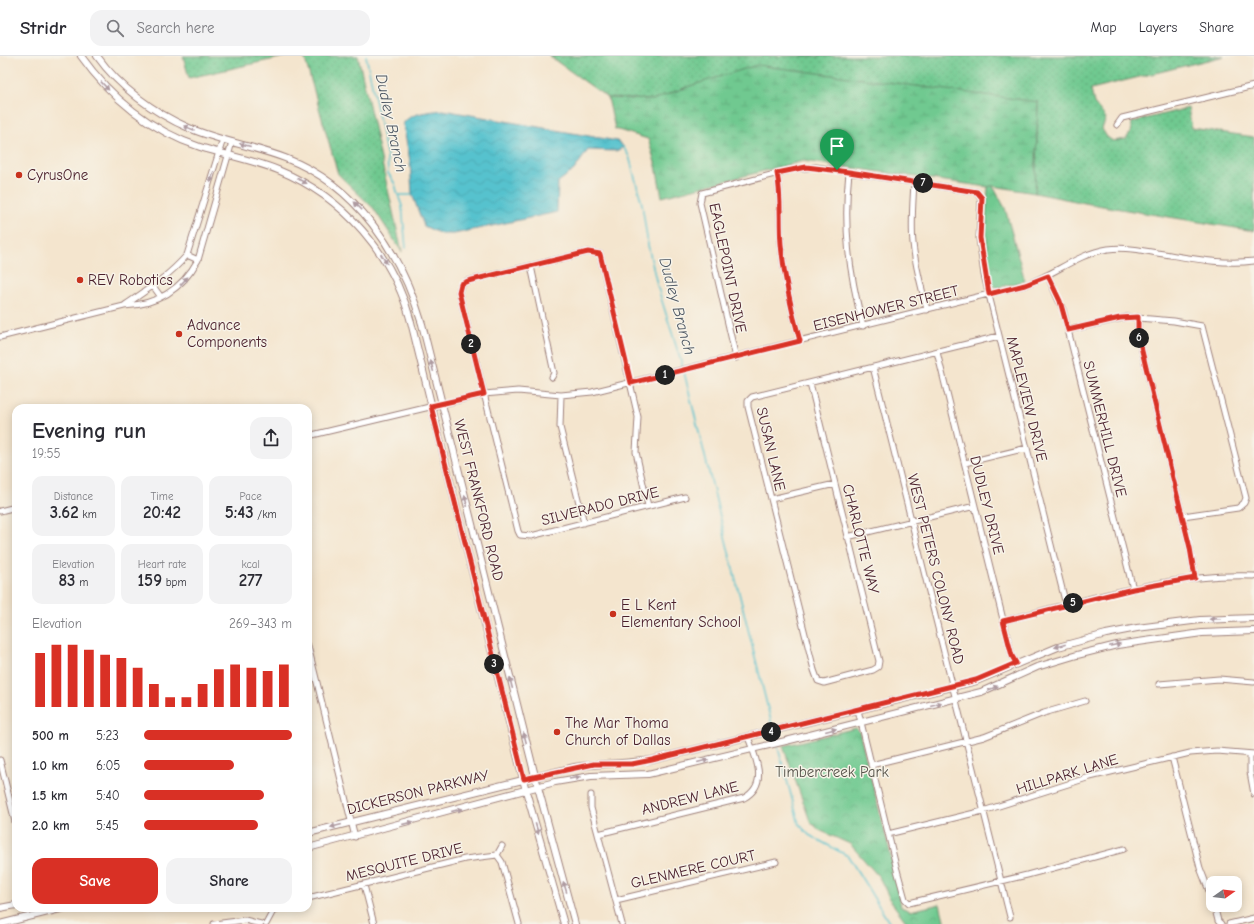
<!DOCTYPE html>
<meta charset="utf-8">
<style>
:root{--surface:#fff;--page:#f2f2f3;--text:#2b2b33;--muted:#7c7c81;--line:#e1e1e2;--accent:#d93025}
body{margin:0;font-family:"Comic Neue",sans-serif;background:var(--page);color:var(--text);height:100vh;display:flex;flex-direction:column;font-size:15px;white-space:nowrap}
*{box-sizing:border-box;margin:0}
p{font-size:13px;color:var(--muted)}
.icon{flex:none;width:22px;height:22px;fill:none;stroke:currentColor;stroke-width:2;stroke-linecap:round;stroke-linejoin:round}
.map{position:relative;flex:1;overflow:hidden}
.details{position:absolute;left:12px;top:348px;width:300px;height:508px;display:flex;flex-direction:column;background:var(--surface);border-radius:12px;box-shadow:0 2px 10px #0003}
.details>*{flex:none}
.needle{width:26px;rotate:76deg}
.buttons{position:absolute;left:1206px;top:820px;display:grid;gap:8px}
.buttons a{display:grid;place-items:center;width:36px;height:36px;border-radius:8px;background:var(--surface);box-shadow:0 2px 10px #0003;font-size:20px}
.pin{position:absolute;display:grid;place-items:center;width:34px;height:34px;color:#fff;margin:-41px -17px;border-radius:50% 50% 50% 0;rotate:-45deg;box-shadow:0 0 4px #0007}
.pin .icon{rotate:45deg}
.km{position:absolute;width:20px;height:20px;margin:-10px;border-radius:50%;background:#222;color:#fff;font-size:11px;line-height:20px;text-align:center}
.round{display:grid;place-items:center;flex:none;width:42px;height:42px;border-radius:12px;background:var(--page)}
.overview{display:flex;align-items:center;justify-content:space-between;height:68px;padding:0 20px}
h1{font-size:22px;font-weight:600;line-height:30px}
.metrics{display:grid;grid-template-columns:repeat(3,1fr);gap:6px;height:68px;padding:4px 20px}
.metrics div{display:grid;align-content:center;border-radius:10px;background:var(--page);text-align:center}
.metrics b{font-size:17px;font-weight:600}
.metrics small{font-size:11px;font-weight:400}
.metrics p{font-size:11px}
.chart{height:112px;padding:8px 20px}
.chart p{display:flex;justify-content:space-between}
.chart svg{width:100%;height:72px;margin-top:4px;stroke:var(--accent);stroke-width:6}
.button{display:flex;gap:8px;margin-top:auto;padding:8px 20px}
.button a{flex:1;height:46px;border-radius:12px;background:var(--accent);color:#fff;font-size:16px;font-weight:600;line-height:46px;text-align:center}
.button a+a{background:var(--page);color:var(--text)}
ul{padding:0 20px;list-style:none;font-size:13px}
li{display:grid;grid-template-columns:64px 48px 1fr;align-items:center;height:30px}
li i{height:10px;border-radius:5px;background:var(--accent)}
header{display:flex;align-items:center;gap:24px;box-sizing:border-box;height:56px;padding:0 20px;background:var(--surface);border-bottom:1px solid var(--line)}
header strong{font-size:19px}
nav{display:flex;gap:22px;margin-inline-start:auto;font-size:14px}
.search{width:280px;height:36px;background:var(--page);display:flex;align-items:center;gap:10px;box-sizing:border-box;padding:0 14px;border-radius:12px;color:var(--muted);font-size:15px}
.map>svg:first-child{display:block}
.grass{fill:url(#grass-dots);stroke:#5c745e}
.wetland{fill:url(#wetland-marsh);stroke:#5c745e}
.park{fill:url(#park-crowns);stroke:#5c745e}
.water{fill:url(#water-waves);stroke:#50707c}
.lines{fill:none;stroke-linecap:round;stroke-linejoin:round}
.stream{stroke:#56c2ce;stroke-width:1.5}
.minor-casing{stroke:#9f827c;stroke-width:7}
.major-casing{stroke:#9f827c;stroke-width:8}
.minor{stroke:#fff;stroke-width:5}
.major{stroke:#fff;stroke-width:6}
.oneway{fill:#ae9aa0}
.route-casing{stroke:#fff;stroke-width:8}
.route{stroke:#d93025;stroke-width:5}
.poi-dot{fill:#c8321e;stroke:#f7f3e8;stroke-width:1.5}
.labels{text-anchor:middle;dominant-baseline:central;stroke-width:3;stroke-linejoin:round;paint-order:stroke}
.poi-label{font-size:15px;fill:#4a1f2b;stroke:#f7f3e8;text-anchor:start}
.street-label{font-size:15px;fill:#4a1f2b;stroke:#f7f3e8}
.park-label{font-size:15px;fill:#555249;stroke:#f7f3e8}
.water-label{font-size:16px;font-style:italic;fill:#4e5864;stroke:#f7f3e8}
</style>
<header>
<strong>Stridr</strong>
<div class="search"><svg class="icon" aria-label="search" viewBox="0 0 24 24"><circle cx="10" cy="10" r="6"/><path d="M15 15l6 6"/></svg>Search here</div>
<nav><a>Map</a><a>Layers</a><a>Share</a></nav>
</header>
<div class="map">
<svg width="1254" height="868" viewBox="0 0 1254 868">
<defs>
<pattern id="grass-dots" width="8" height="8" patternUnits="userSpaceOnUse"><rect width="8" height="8" fill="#6fc990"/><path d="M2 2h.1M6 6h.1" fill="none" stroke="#62ac7c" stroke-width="1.8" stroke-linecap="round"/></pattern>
<pattern id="wetland-marsh" width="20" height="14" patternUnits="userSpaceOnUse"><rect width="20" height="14" fill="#6fc990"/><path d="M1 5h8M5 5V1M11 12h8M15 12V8" fill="none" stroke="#62ac7c"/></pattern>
<pattern id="park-crowns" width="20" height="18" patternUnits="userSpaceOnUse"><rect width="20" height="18" fill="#6fc990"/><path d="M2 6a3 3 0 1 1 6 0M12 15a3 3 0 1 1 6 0" fill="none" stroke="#62ac7c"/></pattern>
<pattern id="water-waves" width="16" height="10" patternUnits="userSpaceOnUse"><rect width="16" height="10" fill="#56c2ce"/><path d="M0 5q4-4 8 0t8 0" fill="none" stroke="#4ca6b1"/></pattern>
</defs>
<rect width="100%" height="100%" fill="#f7f3e8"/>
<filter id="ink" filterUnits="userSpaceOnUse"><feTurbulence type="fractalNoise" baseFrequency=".025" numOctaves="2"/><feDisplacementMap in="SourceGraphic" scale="8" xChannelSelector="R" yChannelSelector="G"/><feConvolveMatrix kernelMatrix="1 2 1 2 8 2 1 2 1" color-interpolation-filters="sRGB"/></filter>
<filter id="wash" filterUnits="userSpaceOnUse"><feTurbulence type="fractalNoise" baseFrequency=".012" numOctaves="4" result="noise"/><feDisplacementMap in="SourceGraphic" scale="16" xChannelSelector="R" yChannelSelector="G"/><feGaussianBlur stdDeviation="0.9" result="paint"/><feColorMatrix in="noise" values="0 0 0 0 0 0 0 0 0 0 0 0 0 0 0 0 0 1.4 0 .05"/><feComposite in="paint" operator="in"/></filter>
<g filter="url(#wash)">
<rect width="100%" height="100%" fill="#f4e5ce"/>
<path class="grass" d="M183 0H288L189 22Z
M304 0H358L402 196 374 153 338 118Z
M549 0H1224L1091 33 1094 47 1106 62 1102 73 1107 81 1113 85 1126 83 1130 77 1132 66 1188 52 1192 72 1254 81V175L1090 148 1035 137 1038 46 690 30 653 44 608 42Z"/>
<path class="wetland" d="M757 9 1038 46 1035 137 993 130 988 131 803 105 662 141 656 110 648 83 615 73 608 42 653 44 690 30Z"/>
<path class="park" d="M990 130H993L1005 152 1025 225 996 232 991 228C986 192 985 167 988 131Z
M856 672 859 675 893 808 901 851 910 855 940 848 945 868 907 867 892 847 879 821 850 788 819 774 810 765 783 690Z"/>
<path class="water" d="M443 54 617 85 624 91 616 95 588 94 574 114 558 126 557 156 454 178H441L424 170 412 138 410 105 403 68C410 56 430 56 443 54Z"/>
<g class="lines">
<path class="stream" d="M366 0 387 100 388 117 395 128 398 139H412
M623 91 629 100 642 148 648 189 657 229 683 312
M398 139 402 150 406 192
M684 316 773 673
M774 677 776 684
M777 688 799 768 809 779 848 800 890 868"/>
</g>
</g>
<g filter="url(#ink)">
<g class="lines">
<defs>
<path id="minor" d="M1117 69 1122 62 1254 30
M849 116C843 171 849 216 863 270
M777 117C782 141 779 164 781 188 784 221 791 253 800 285
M914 126C913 146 911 167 913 187 915 210 922 232 927 254
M187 199 198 204
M531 210 554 317 552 321
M1048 220 1063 254 1133 533
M153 230 161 241
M125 249C147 234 169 220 187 199L223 83
M1138 261V279L1142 295 1190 492 1195 522
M1068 274 1127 261 1174 265 1202 270 1246 442 1244 447 1238 452 1183 460
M0 281 124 250C157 249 182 233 198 204L232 86
M937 296 1012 600 1016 607
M736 302 700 147 702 137 794 113 816 111 977 136 981 142 979 182 984 219 1066 549
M873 311 1010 861
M810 327 879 605 878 611 873 614 824 627 818 625 814 614 748 351V345L752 341 999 280
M561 339 560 371 584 467
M308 380 484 338 518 335 561 339 592 336 1025 229C1054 219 1077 198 1108 193 1125 191 1141 194 1157 197 1190 202 1221 209 1254 205
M965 407 1027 392
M771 443 835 428
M648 450 636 396 638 361 600 198 588 196 467 225 461 229 459 236 518 475 520 479 531 480 685 441
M0 455 16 451
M847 481 975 450
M1003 565C1085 544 1169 517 1254 520
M308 590 355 781
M1159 628 1219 623 1254 626
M858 654 897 814 905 843 909 847 1027 819 1124 793
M1250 698V716L1254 738
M1172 701 1200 812 1213 845
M0 704 16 770
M871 709 984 681 1044 657 1085 645
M591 739V752L622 868
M598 778 744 742C769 728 756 703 748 681
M888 778 983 755 1090 721 1190 697 1217 695 1254 698
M497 799 502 806 519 868
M497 799 502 790
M364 829 374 868
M308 842 465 803 497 799
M616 844 776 806
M1214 849 1218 865 1221 868
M214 868 245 864 261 868
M266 868 273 855 277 852
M1229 868 1254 862"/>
<path id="major" d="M81 0C110 41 151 75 200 91 226 99 253 104 278 114 344 141 393 198 411 266L526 735 564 868
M97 0C119 31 154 57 189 72 220 85 253 90 285 102 357 129 401 197 422 268L535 720 575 868
M308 777 575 711C601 707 627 708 652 704L976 625 1058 591 1106 578 1137 572 1200 564 1254 562
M308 792 555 726 591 720 648 718 794 683 981 636 1037 611 1077 599 1117 589 1202 577 1254 575
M0 852 16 849
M0 868 64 852"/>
</defs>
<use href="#minor" class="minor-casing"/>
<use href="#major" class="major-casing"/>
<use href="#minor" class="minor"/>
<use href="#major" class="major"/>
</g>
<defs><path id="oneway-solid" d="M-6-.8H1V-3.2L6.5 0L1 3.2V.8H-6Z"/></defs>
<g class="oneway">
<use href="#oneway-solid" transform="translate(105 30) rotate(47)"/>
<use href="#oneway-solid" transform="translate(189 72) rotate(-158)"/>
<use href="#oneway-solid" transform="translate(245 89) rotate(-165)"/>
<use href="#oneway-solid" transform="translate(212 121) rotate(107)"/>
<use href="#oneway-solid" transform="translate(302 125) rotate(28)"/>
<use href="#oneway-solid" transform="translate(358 150) rotate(-134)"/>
<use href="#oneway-solid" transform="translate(384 203) rotate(57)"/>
<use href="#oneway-solid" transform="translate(184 225) rotate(-47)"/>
<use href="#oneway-solid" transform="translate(432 310) rotate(-104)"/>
<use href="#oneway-solid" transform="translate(466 445) rotate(-104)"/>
<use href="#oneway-solid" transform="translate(1215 563) rotate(177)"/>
<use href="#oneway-solid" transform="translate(1115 589) rotate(-12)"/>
<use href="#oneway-solid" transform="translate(1060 590) rotate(164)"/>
<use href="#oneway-solid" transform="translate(511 627) rotate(-104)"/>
<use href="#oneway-solid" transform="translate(993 632) rotate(-21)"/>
<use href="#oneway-solid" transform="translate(936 648) rotate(-14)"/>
<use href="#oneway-solid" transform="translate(831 674) rotate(-14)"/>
<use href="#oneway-solid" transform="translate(525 682) rotate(-104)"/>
<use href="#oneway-solid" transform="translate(703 705) rotate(-14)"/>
<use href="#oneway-solid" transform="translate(575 722) rotate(-10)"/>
<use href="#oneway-solid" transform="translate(457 754) rotate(-15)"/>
<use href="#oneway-solid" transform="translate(408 767) rotate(-15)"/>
<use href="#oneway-solid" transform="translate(336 770) rotate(166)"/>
<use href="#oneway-solid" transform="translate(537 773) rotate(74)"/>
<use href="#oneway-solid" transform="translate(565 831) rotate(-107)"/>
</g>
</g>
<g class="lines" filter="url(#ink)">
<defs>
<path id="route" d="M806 111 849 116 977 136 982 142 980 182 989 238 1025 229 1048 220 1060 245 1068 274 1120 262 1138 261V279L1142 295 1190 492 1195 522 1133 533 1003 565 1012 600 1016 607 976 624 652 704 632 708H594L524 723 431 350 484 338 459 236 461 228 468 225 588 196 600 198 631 327 800 285C791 253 784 221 781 188 779 164 782 141 777 117Z"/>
</defs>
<use href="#route" class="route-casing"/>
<use href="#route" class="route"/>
</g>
<g class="poi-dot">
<circle cx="19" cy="119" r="4"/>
<circle cx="80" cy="224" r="4"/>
<circle cx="179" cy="278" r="4"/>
<circle cx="613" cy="558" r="4"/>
<circle cx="557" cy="676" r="4"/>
</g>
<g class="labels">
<g class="poi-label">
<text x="27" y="119">CyrusOne</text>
<text x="88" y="224">REV Robotics</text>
<text x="187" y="269">Advance<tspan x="187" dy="17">Components</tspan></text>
<text x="621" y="549">E L Kent<tspan x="621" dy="17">Elementary School</tspan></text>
<text x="565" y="667">The Mar Thoma<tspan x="565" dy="17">Church of Dallas</tspan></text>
</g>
<g class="street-label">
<text transform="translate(728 212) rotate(78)">EAGLEPOINT DRIVE</text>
<text transform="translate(886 252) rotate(-14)">EISENHOWER STREET</text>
<text transform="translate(1027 343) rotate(76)">MAPLEVIEW DRIVE</text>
<text transform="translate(1105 373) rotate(76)">SUMMERHILL DRIVE</text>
<text transform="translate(771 393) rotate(77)">SUSAN LANE</text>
<text transform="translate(479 444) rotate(76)">WEST FRANKFORD ROAD</text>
<text transform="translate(987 449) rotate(76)">DUDLEY DRIVE</text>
<text transform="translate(600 450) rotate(-14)">SILVERADO DRIVE</text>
<text transform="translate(861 483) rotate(76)">CHARLOTTE WAY</text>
<text transform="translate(936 513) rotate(76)">WEST PETERS COLONY ROAD</text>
<text transform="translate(1067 718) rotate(-17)">HILLPARK LANE</text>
<text transform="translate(418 736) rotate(-14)">DICKERSON PARKWAY</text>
<text transform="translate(690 742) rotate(-14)">ANDREW LANE</text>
<text transform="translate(404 806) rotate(-14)">MESQUITE DRIVE</text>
<text transform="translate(693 813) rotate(-13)">GLENMERE COURT</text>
</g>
<g class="park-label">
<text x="832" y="716">Timbercreek Park</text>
</g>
<g class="water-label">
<text transform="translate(391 67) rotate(78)">Dudley Branch</text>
<text transform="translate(677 250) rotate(75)">Dudley Branch</text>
</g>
</g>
</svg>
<div class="buttons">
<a><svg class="needle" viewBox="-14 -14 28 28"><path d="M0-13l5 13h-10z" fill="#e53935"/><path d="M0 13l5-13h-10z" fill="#7c7c81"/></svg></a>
</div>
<div class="pin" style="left:837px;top:114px;background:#1e9e55"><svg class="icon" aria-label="arrive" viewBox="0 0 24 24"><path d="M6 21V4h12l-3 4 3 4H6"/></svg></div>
<b class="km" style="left:665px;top:319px">1</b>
<b class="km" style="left:471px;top:288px">2</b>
<b class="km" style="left:494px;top:608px">3</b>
<b class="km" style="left:771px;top:676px">4</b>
<b class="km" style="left:1073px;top:547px">5</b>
<b class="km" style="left:1139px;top:282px">6</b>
<b class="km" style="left:923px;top:127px">7</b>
<section class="details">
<div class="overview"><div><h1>Evening run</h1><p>19:55</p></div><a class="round"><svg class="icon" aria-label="share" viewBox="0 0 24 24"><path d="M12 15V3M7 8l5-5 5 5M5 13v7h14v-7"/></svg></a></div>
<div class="metrics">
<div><p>Distance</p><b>3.62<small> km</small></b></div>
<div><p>Time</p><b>20:42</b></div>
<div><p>Pace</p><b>5:43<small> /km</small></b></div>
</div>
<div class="metrics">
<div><p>Elevation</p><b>83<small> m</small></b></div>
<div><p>Heart rate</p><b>159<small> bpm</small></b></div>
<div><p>kcal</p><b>277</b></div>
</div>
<div class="chart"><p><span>Elevation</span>269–343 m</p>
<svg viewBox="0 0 160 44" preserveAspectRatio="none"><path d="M5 44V11M15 44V6M25 44V6M35 44V9M45 44V12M55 44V14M65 44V20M75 44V30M85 44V38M95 44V38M105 44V30M115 44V21M125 44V18M135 44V20M145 44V22M155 44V18"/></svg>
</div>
<ul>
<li><b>500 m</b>5:23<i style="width:100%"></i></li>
<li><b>1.0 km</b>6:05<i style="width:61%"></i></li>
<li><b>1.5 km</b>5:40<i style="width:81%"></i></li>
<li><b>2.0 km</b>5:45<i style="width:77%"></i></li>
</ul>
<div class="button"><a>Save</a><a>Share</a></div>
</section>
</div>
